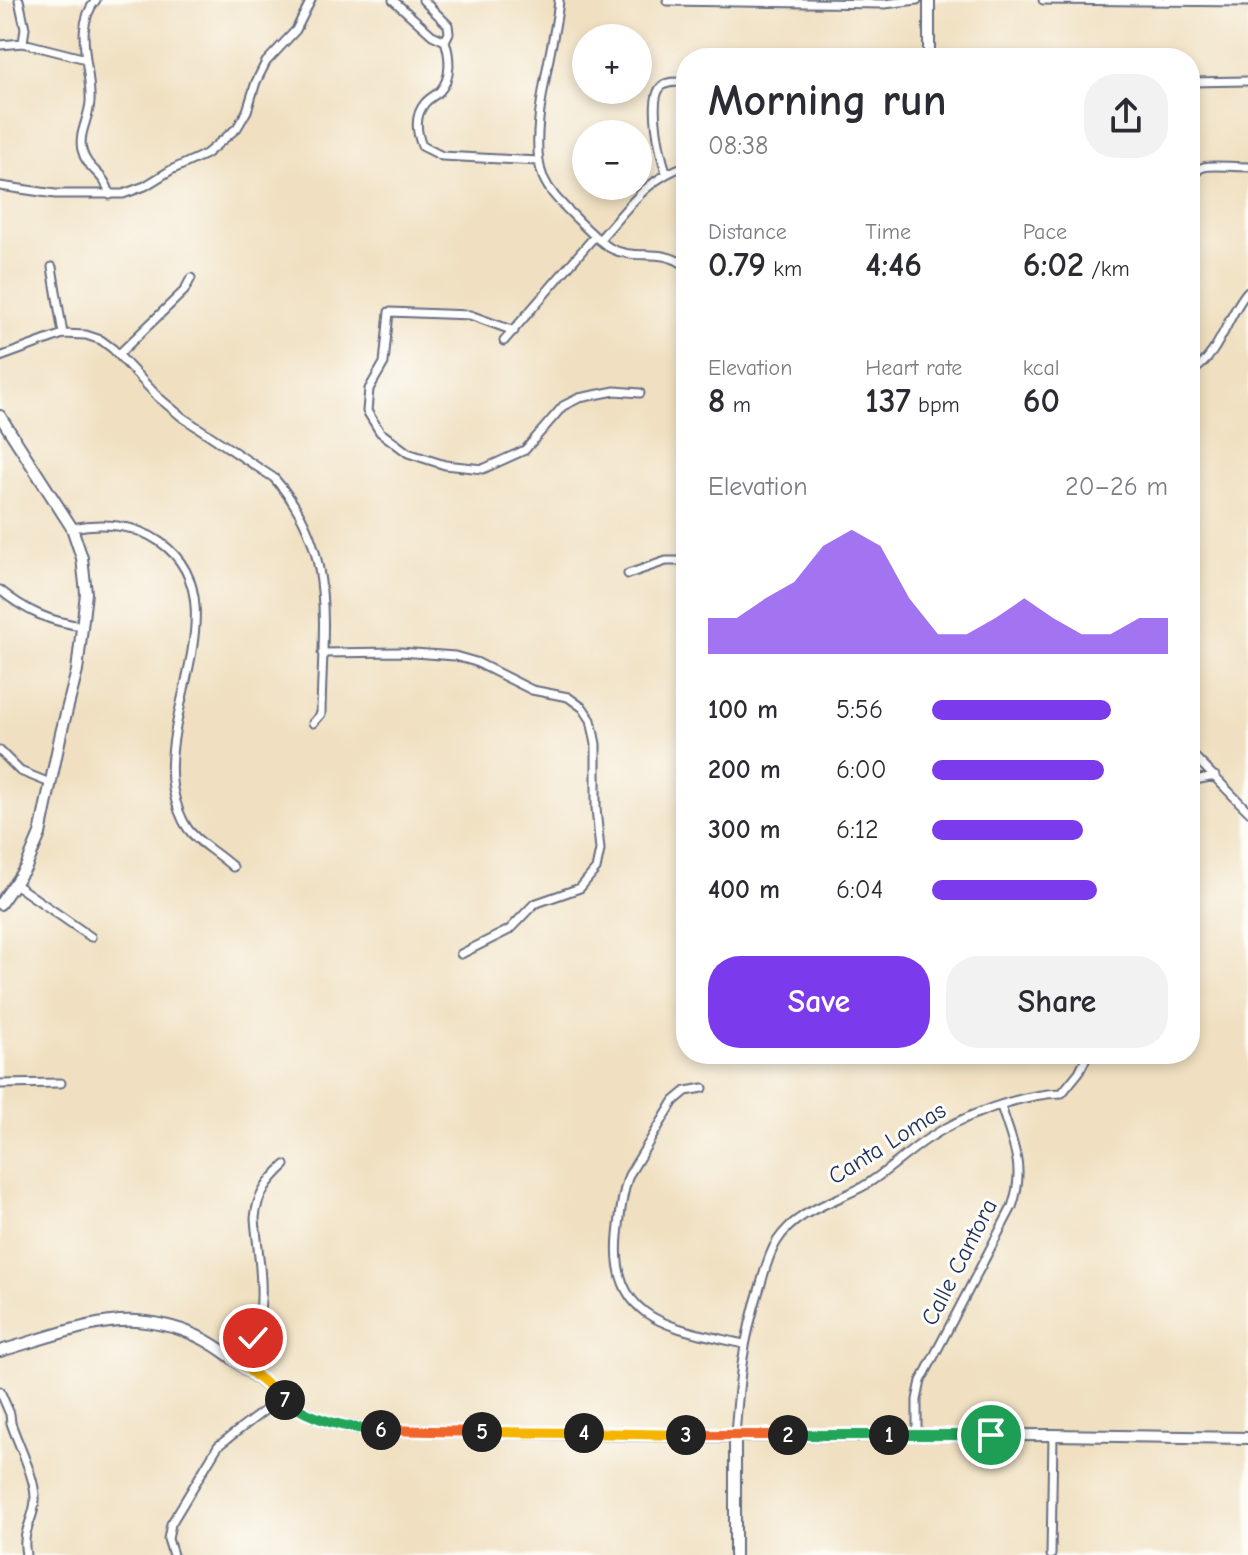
<!DOCTYPE html>
<meta charset="utf-8">
<style>
:root{--surface:#fff;--page:#f2f2f3;--text:#2b2b33;--muted:#7c7c81;--accent:#7c3aed}
body{margin:0;font-family:"Comic Neue",sans-serif;background:var(--page);color:var(--text);height:100vh;display:flex;flex-direction:column;font-size:30px;white-space:nowrap}
*{box-sizing:border-box;margin:0}
p{font-size:26px;color:var(--muted)}
.icon{flex:none;width:44px;height:44px;fill:none;stroke:currentColor;stroke-width:2;stroke-linecap:round;stroke-linejoin:round}
.map{position:relative;flex:1;overflow:hidden}
.details{position:absolute;left:676px;top:48px;width:524px;height:1016px;display:flex;flex-direction:column;background:var(--surface);border-radius:32px;box-shadow:0 4px 12px #0003}
.details>*{flex:none}
.fabs{position:absolute;left:572px;top:24px;display:grid;gap:16px}
.fabs a{display:grid;place-items:center;width:80px;height:80px;border-radius:50%;background:var(--surface);box-shadow:0 4px 12px #0003;font-size:40px}
.pin{position:absolute;display:grid;place-items:center;width:68px;height:68px;color:#fff;margin:-34px;border:4px solid #fff;border-radius:50%;box-shadow:0 2px 8px #0007}
.km{position:absolute;width:40px;height:40px;margin:-20px;border-radius:50%;background:#222;color:#fff;font-size:22px;line-height:40px;text-align:center}
.round{display:grid;place-items:center;flex:none;width:84px;height:84px;border-radius:32px;background:var(--page)}
.summary{display:flex;align-items:center;justify-content:space-between;height:136px;padding:0 32px}
h1{font-size:44px;font-weight:700;line-height:60px}
.stats{display:grid;grid-template-columns:repeat(3,1fr);gap:12px;height:136px;padding:8px 32px}
.stats div{display:grid;align-content:center}
.stats b{font-size:34px;font-weight:700}
.stats small{font-size:22px;font-weight:400}
.stats p{font-size:22px}
.chart{height:224px;padding:16px 32px}
.chart p{display:flex;justify-content:space-between}
.chart svg{width:100%;height:144px;margin-top:8px;fill:var(--accent);opacity:.7}
.primary-button{display:flex;gap:16px;margin-top:auto;padding:16px 32px}
.primary-button a{flex:1;height:92px;border-radius:32px;background:var(--accent);color:#fff;font-size:32px;font-weight:700;line-height:92px;text-align:center}
.primary-button a+a{background:var(--page);color:var(--text)}
ul{padding:0 32px;list-style:none;font-size:26px}
li{display:grid;grid-template-columns:128px 96px 1fr;align-items:center;height:60px}
li i{height:20px;border-radius:10px;background:var(--accent)}
.map>svg:first-child{display:block}
.lines{fill:none;stroke-linecap:round;stroke-linejoin:round}
.street-casing{stroke:#666d81;stroke-width:11}
.secondary-casing{stroke:#666d81;stroke-width:14}
.street{stroke:#fff;stroke-width:7}
.secondary{stroke:#fff;stroke-width:10}
.split-1-casing{stroke:#fff;stroke-width:16}
.split-2-casing{stroke:#fff;stroke-width:16}
.split-3-casing{stroke:#fff;stroke-width:16}
.split-4-casing{stroke:#fff;stroke-width:16}
.split-5-casing{stroke:#fff;stroke-width:16}
.split-6-casing{stroke:#fff;stroke-width:16}
.split-7-casing{stroke:#fff;stroke-width:16}
.split-8-casing{stroke:#fff;stroke-width:16}
.split-1{stroke:#22a559;stroke-width:10}
.split-2{stroke:#22a559;stroke-width:10}
.split-3{stroke:#f0652b;stroke-width:10}
.split-4{stroke:#f5b400;stroke-width:10}
.split-5{stroke:#f5b400;stroke-width:10}
.split-6{stroke:#f0652b;stroke-width:10}
.split-7{stroke:#22a559;stroke-width:10}
.split-8{stroke:#f5b400;stroke-width:10}
.labels{text-anchor:middle;dominant-baseline:central;stroke-width:6;stroke-linejoin:round;paint-order:stroke}
.street-label{font-size:24px;fill:#1b2f5e;stroke:#fdfcf7}
</style>
<div class="map">
<svg width="1248" height="1555" viewBox="0 0 1248 1555">
<rect width="100%" height="100%" fill="#fdfcf7"/>
<filter id="ink" filterUnits="userSpaceOnUse"><feTurbulence type="fractalNoise" baseFrequency=".0125" numOctaves="2"/><feDisplacementMap in="SourceGraphic" scale="16" xChannelSelector="R" yChannelSelector="G"/><feConvolveMatrix kernelMatrix="1 2 1 2 8 2 1 2 1" color-interpolation-filters="sRGB"/></filter>
<filter id="wash" filterUnits="userSpaceOnUse"><feTurbulence type="fractalNoise" baseFrequency=".006" numOctaves="4" result="noise"/><feDisplacementMap in="SourceGraphic" scale="32" xChannelSelector="R" yChannelSelector="G"/><feGaussianBlur stdDeviation="1.8" result="paint"/><feColorMatrix in="noise" values="0 0 0 0 0 0 0 0 0 0 0 0 0 0 0 0 0 1.4 0 .05"/><feComposite in="paint" operator="in"/></filter>
<g filter="url(#wash)">
<rect width="100%" height="100%" fill="#f0e0c1"/>
</g>
<g filter="url(#ink)">
<g class="lines">
<defs>
<path id="street" d="M19 0 25 28 23 43
M96 0C72 28 92 69 90 102 89 118 78 134 82 150 87 171 105 172 110 195
M393 0 432 35 445 41
M423 0 448 25 449 33 445 41C450 56 452 78 440 91 436 95 429 98 425 103 414 116 416 131 422 146L442 156 539 161
M559 0C555 47 526 134 543 177 550 193 562 204 573 215 585 227 596 239 610 248 636 262 660 246 686 266
M1043 0 1248 2
M667 1 885 4 917 0
M0 45 23 43 86 59
M1190 82 1248 81
M666 172C661 156 647 98 662 86 668 81 678 82 686 82
M0 186 55 194H123L145 186 171 170 206 154 237 128 247 111 256 82 266 62 296 30 311 0
M1194 215C1192 157 1193 166 1248 167
M599 240C626 211 647 177 686 166
M52 267 63 334
M514 331 470 315 389 312 384 363 369 389 367 411 380 432 408 453 423 458 445 465 483 469 525 450 563 406 579 398 615 391 640 393
M504 341 594 237
M119 354 184 291 191 278
M0 357 63 334 86 335 101 340 113 349 158 397 182 417 274 478C338 549 322 626 321 714L313 723
M1190 373C1221 355 1226 316 1248 291
M72 528C101 522 135 524 160 542 239 597 159 712 173 789 183 840 200 838 233 867
M628 574 666 561H686
M0 590C26 611 50 622 83 626
M322 653 400 652 455 656 476 662 532 690 568 697 583 708 591 720 596 744V808L600 850 596 869 580 888 534 904 509 930 461 954
M0 751 20 771 50 783
M1190 752 1248 811
M1190 781 1215 776
M16 885 91 937
M0 1084 61 1083
M703 1088 686 1091 674 1101 629 1175C622 1194 620 1216 618 1236 610 1324 676 1328 744 1344
M236 1359C275 1324 258 1264 255 1218 257 1194 269 1180 285 1165
M0 1391 10 1414 11 1423C18 1444 36 1479 35 1500 34 1521 21 1530 26 1555
M917 1435V1400L921 1381 1012 1207C1026 1166 1013 1146 1001 1106
M735 1436C739 1380 743 1340 760 1287 765 1271 768 1255 777 1241 796 1211 832 1203 862 1187 885 1174 904 1155 926 1140 961 1116 1020 1094 1062 1093L1079 1072 1088 1054
M173 1555 168 1539 171 1524 218 1446 282 1397
M1051 1555 1053 1435"/>
<path id="secondary" d="M929 0V58
M0 416 72 528 82 558 86 593 77 671 61 733 40 834 26 867 0 904
M0 1351C41 1340 95 1318 137 1321 213 1327 234 1365 290 1403 315 1421 347 1428 377 1430L700 1436 1053 1435 1248 1438
M735 1436V1555"/>
</defs>
<use href="#street" class="street-casing"/>
<use href="#secondary" class="secondary-casing"/>
<use href="#street" class="street"/>
<use href="#secondary" class="secondary"/>
</g>
</g>
<g class="lines" filter="url(#ink)">
<defs>
<path id="split-1" d="M889 1435H991"/>
<path id="split-2" d="M788 1435H889"/>
<path id="split-3" d="M686 1435H788"/>
<path id="split-4" d="M584 1433 686 1435"/>
<path id="split-5" d="M482 1432 584 1433"/>
<path id="split-6" d="M381 1430 482 1432"/>
<path id="split-7" d="M285 1400C311 1420 348 1429 381 1430"/>
<path id="split-8" d="M253 1338 236 1359 285 1400"/>
</defs>
<use href="#split-1" class="split-1-casing"/>
<use href="#split-2" class="split-2-casing"/>
<use href="#split-3" class="split-3-casing"/>
<use href="#split-4" class="split-4-casing"/>
<use href="#split-5" class="split-5-casing"/>
<use href="#split-6" class="split-6-casing"/>
<use href="#split-7" class="split-7-casing"/>
<use href="#split-8" class="split-8-casing"/>
<use href="#split-1" class="split-1"/>
<use href="#split-2" class="split-2"/>
<use href="#split-3" class="split-3"/>
<use href="#split-4" class="split-4"/>
<use href="#split-5" class="split-5"/>
<use href="#split-6" class="split-6"/>
<use href="#split-7" class="split-7"/>
<use href="#split-8" class="split-8"/>
</g>
<g class="labels">
<g class="street-label">
<text transform="translate(887 1143) rotate(-32)">Canta Lomas</text>
<text transform="translate(959 1262) rotate(-63)">Calle Cantora</text>
</g>
</g>
</svg>
<div class="fabs">
<a>+</a>
<a>−</a>
</div>
<div class="pin" style="left:991px;top:1435px;background:#1e9e55"><svg class="icon" aria-label="arrive" viewBox="0 0 24 24"><path d="M6 21V4h12l-3 4 3 4H6"/></svg></div>
<div class="pin" style="left:253px;top:1338px;background:#d93025"><svg class="icon" aria-label="check" viewBox="0 0 24 24"><path d="M5 12l5 5 9-10"/></svg></div>
<b class="km" style="left:889px;top:1435px">1</b>
<b class="km" style="left:788px;top:1435px">2</b>
<b class="km" style="left:686px;top:1435px">3</b>
<b class="km" style="left:584px;top:1433px">4</b>
<b class="km" style="left:482px;top:1432px">5</b>
<b class="km" style="left:381px;top:1430px">6</b>
<b class="km" style="left:285px;top:1400px">7</b>
<section class="details">
<div class="summary"><div><h1>Morning run</h1><p>08:38</p></div><a class="round"><svg class="icon" aria-label="share" viewBox="0 0 24 24"><path d="M12 15V3M7 8l5-5 5 5M5 13v7h14v-7"/></svg></a></div>
<div class="stats">
<div><p>Distance</p><b>0.79<small> km</small></b></div>
<div><p>Time</p><b>4:46</b></div>
<div><p>Pace</p><b>6:02<small> /km</small></b></div>
</div>
<div class="stats">
<div><p>Elevation</p><b>8<small> m</small></b></div>
<div><p>Heart rate</p><b>137<small> bpm</small></b></div>
<div><p>kcal</p><b>60</b></div>
</div>
<div class="chart"><p><span>Elevation</span>20–26 m</p>
<svg viewBox="0 0 160 44" preserveAspectRatio="none"><path d="M0 44V33L10 33L20 27L30 22L40 11L50 6L60 11L70 27L80 38L90 38L100 33L110 27L120 33L130 38L140 38L150 33L160 33V44z"/></svg>
</div>
<ul>
<li><b>100 m</b>5:56<i style="width:76%"></i></li>
<li><b>200 m</b>6:00<i style="width:73%"></i></li>
<li><b>300 m</b>6:12<i style="width:64%"></i></li>
<li><b>400 m</b>6:04<i style="width:70%"></i></li>
</ul>
<div class="primary-button"><a>Save</a><a>Share</a></div>
</section>
</div>
